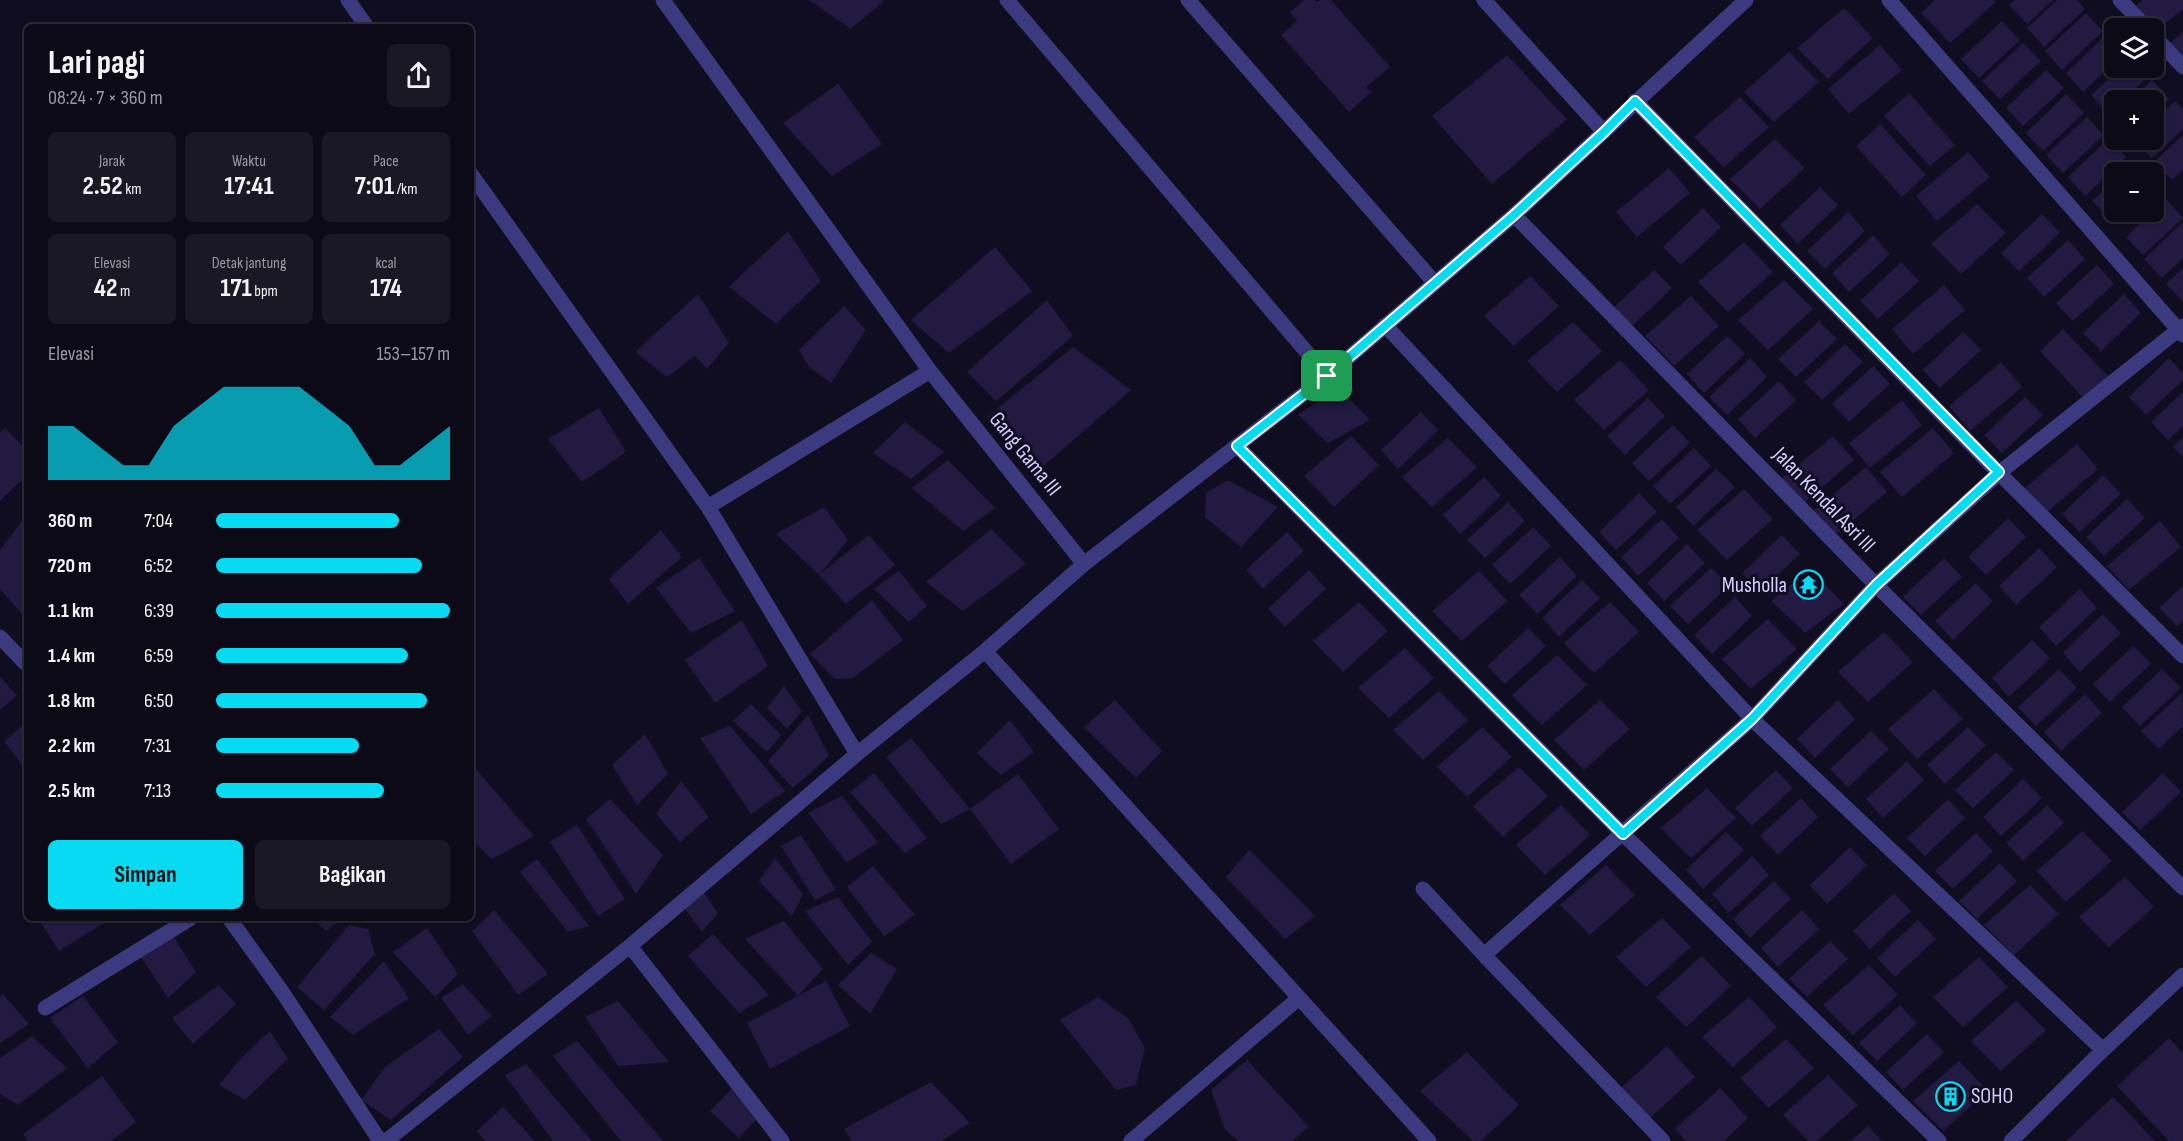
<!DOCTYPE html>
<html lang="id">
<meta charset="utf-8">
<style>
:root{--surface:#0d0a18;--page:#1b1825;--text:#f1f3f6;--muted:#9a9aa2;--line:#2d2b37;--accent:#06dbf1}
body{margin:0;font-family:"Sofia Sans Condensed",sans-serif;background:var(--page);color:var(--text);height:100vh;display:flex;flex-direction:column;font-size:22px;white-space:nowrap}
*{box-sizing:border-box;margin:0}
p{font-size:20px;color:var(--muted)}
.icon{flex:none;width:33px;height:33px;fill:none;stroke:currentColor;stroke-width:2;stroke-linecap:round;stroke-linejoin:round}
.map{position:relative;flex:1;overflow:hidden}
.sheet{position:absolute;left:24px;top:24px;width:450px;height:897px;display:flex;flex-direction:column;background:var(--surface);border-radius:9px;box-shadow:0 2px 4px #0004,0 0 0 2px var(--line)}
.sheet>*{flex:none}
.fabs{position:absolute;left:2104px;top:18px;display:grid;gap:12px}
.fabs a{display:grid;place-items:center;width:60px;height:60px;border-radius:9px;background:var(--surface);box-shadow:0 2px 4px #0004,0 0 0 2px var(--line);font-size:30px}
.pin{position:absolute;display:grid;place-items:center;width:51px;height:51px;color:#fff;margin:-26px;border-radius:12px;box-shadow:0 3px 9px #0006}
.round{display:grid;place-items:center;flex:none;width:63px;height:63px;border-radius:9px;background:var(--page)}
.headline{display:flex;align-items:center;justify-content:space-between;height:102px;padding:0 24px}
h1{font-size:33px;font-weight:700;line-height:45px}
.metrics{display:grid;grid-template-columns:repeat(3,1fr);gap:9px;height:102px;padding:6px 24px}
.metrics div{display:grid;align-content:center;border-radius:9px;background:var(--page);text-align:center}
.metrics b{font-size:26px;font-weight:700}
.metrics small{font-size:16px;font-weight:400}
.metrics p{font-size:16px}
.chart{height:168px;padding:12px 24px}
.chart p{display:flex;justify-content:space-between}
.chart svg{width:100%;height:108px;margin-top:6px;fill:var(--accent);opacity:.7}
.button{display:flex;gap:12px;margin-top:auto;padding:12px 24px}
.button a{flex:1;height:69px;border-radius:9px;background:var(--accent);color:#111;font-size:24px;font-weight:700;line-height:69px;text-align:center}
.button a+a{background:var(--page);color:var(--text)}
ul{padding:0 24px;list-style:none;font-size:20px}
li{display:grid;grid-template-columns:96px 72px 1fr;align-items:center;height:45px}
li i{height:15px;border-radius:8px;background:var(--accent)}
.map>svg:first-child{display:block}
.building{fill:#221a41}
.lines{fill:none;stroke-linecap:round;stroke-linejoin:round}
.minor{stroke:#3c3a7e;stroke-width:15}
.route-casing{stroke:#fff;stroke-width:12}
.route{stroke:#06dbf1;stroke-width:8}
.labels{text-anchor:middle;dominant-baseline:central;stroke-width:6;stroke-linejoin:round;paint-order:stroke}
.street-label{font-size:22px;fill:#d3cefe;stroke:#110d20}
.poi-label{font-size:22px;fill:#d3cefe;stroke:#110d20;text-anchor:end}
</style>
<div class="map">
<svg width="2183" height="1141" viewBox="0 0 2183 1141">
<rect width="100%" height="100%" fill="#110d20"/>
<path class="building" d="M809 0H885L851 29Z
M1304 0H1315L1317 2 1320 0H1331L1390 67 1366 87 1371 92 1349 112 1281 35 1297 21 1290 12Z
M1935 0H1993L1996 2 1950 43 1921 13Z
M2015 0H2053L2027 24 2009 5Z
M2057 0H2077L2085 9 2044 47 2027 28Z
M2143 0H2183V9L2156 31 2135 6Z
M1844 8 1873 38 1828 79 1797 48Z
M2086 13 2103 31 2062 70 2045 51Z
M2002 21 2020 40 1979 78 1961 59Z
M2183 32V61L2168 44Z
M2106 35 2115 44V61L2083 92 2066 73Z
M2023 43 2041 61 2000 99 1982 81Z
M1880 45 1902 70 1849 114 1828 89Z
M1789 52 1819 82 1774 122 1744 92Z
M1507 55 1567 119 1492 184 1432 116Z
M2121 68H2142L2149 76 2123 100H2115V108L2108 114 2091 95Z
M2046 70 2064 88 2023 126 2006 108Z
M2152 80 2169 99 2154 114V100H2130Z
M838 84 882 144 832 176 783 123Z
M1909 93 1955 145 1930 166 1884 116Z
M2066 94 2084 113 2043 151 2026 133Z
M1740 97 1769 127 1724 167 1694 137Z
M2175 101 2183 109V129L2152 158 2134 140H2154V121Z
M2087 117 2104 135 2063 173 2046 155Z
M1880 124 1926 175 1902 197 1856 146Z
M2183 135V170L2172 180 2155 161Z
M1775 139 1805 168 1760 209 1730 179Z
M2108 139 2126 157 2085 196 2068 177Z
M1968 152 1990 177 1937 221 1916 196Z
M1669 168 1690 193 1637 237 1616 212Z
M2115 180V212H2118L2110 220 2092 201Z
M1820 187 1838 205 1798 244 1780 225Z
M2166 199 2183 218 2143 255 2126 237Z
M1977 204 2006 233 1961 274 1931 244Z
M1703 208 1721 227 1681 265 1663 247Z
M1848 212 1865 231 1825 269 1807 251Z
M2042 214 2060 233 2019 271 2001 253Z
M2183 222V258L2162 278 2144 259Z
M788 231 821 281 776 324 729 287Z
M1873 235 1890 254 1849 292 1832 273Z
M2068 240 2085 259 2044 297 2027 278Z
M1744 242 1773 272 1728 312 1698 282Z
M995 247 1032 291 949 353 911 320Z
M1901 262 1919 281 1878 319 1860 301Z
M2097 265 2114 284 2073 321 2056 303Z
M2183 268V302L2166 284Z
M1654 270 1672 288 1631 327 1613 308Z
M1530 276 1559 306 1514 346 1484 316Z
M1784 280 1813 309 1768 350 1738 320Z
M1944 285 1965 310 1913 354 1892 329Z
M698 294 729 343 707 369 695 356 667 377 635 352Z
M2124 294 2141 313 2101 351 2083 333Z
M1691 296 1719 326 1674 366 1645 336Z
M1047 300 1073 336 996 401 967 372Z
M844 306 866 330 831 383 809 367 799 350Z
M1819 321 1837 339 1796 377 1778 359Z
M1573 322 1602 351 1557 392 1527 361Z
M2063 329 2111 379 2086 401 2040 351Z
M1963 332 1981 350 1940 388 1923 370Z
M1727 336 1745 354 1704 393 1687 374Z
M1845 344 1863 362 1822 400 1804 382Z
M1073 347 1131 390 1039 470 987 417Z
M1750 358 1767 377 1727 415 1709 397Z
M2169 358 2183 373V380L2146 415 2129 397Z
M1620 360 1649 390 1604 430 1574 400Z
M2001 362 2022 387 1970 431 1949 406Z
M1873 366 1890 384 1849 422 1832 404Z
M1779 381 1796 400 1755 438 1738 419Z
M1338 388 1370 420 1328 443 1298 415Z
M2183 392V426L2168 440 2151 422Z
M2025 397 2043 415 2002 453 1984 435Z
M1648 398 1665 416 1625 455 1607 436Z
M1902 400 1922 425 1870 468 1849 443Z
M599 408 626 452 582 482 548 439Z
M1421 412 1438 430 1398 469 1381 450Z
M905 422 944 452 911 479 873 453Z
M1673 425 1690 443 1649 481 1632 463Z
M5 428 27 450V475L0 501V433Z
M1933 428 1954 453 1902 497 1880 472Z
M1351 436 1379 465 1334 507 1304 476Z
M1833 436 1854 460 1801 505 1780 480Z
M2183 437V457L2173 447Z
M1448 438 1477 467 1432 507 1402 477Z
M2077 444 2098 469 2046 513 2025 488Z
M1694 448 1711 466 1670 504 1653 486Z
M948 460 995 508 963 531 912 488Z
M1866 467 1887 492 1834 536 1813 511Z
M1716 469 1735 487 1693 526 1676 507Z
M2103 475 2121 494 2080 532 2062 514Z
M1484 477 1501 496 1460 534 1443 515Z
M1228 480 1278 507 1241 547 1205 517 1206 493Z
M1744 489 1773 519 1727 560 1697 530Z
M1639 493 1657 512 1616 550 1599 532Z
M2127 499 2145 518 2104 556 2086 537Z
M1508 502 1525 521 1485 558 1467 540Z
M824 507 848 540 819 575 869 535 895 565 846 604 819 575 776 534Z
M27 514V620L0 589V550Z
M2008 518 2026 537 1986 575 1968 557Z
M1662 519 1679 538 1638 576 1621 557Z
M2160 521 2181 547 2129 590 2107 566Z
M1533 527 1551 546 1510 584 1492 565Z
M991 529 1026 564 963 611 926 582Z
M661 530 682 557 628 604 609 579Z
M1287 532 1304 551 1263 589 1246 570Z
M1782 535 1800 554 1759 592 1742 573Z
M1687 544 1705 563 1664 601 1647 583Z
M2039 548 2057 567 2016 605 1999 586Z
M1560 557 1577 576 1537 614 1519 595Z
M699 558 735 611 691 633 656 588Z
M1944 558 1962 577 1921 615 1903 597Z
M1711 568 1729 586 1688 624 1670 606Z
M1810 569 1844 604 1805 633 1771 601Z
M1309 570 1326 589 1285 627 1268 609Z
M899 571 927 606 909 622 874 589Z
M1479 571 1507 601 1462 641 1432 611Z
M1582 580 1600 598 1559 637 1542 618Z
M1976 583 1993 601 1953 640 1935 621Z
M2183 586V621L2177 626 2159 608Z
M2080 589 2097 608 2056 646 2039 627Z
M1735 597 1752 616 1712 654 1694 635Z
M872 600 903 640 853 678 835 679 810 654Z
M1359 602 1388 631 1343 672 1313 641Z
M1610 602 1639 632 1594 673 1564 643Z
M2103 614 2121 633 2080 672 2063 653Z
M1768 619 1797 649 1751 689 1722 659Z
M742 620 768 666 715 703 685 660Z
M1528 628 1546 646 1505 684 1487 666Z
M1884 632 1913 662 1868 702 1838 672Z
M2032 640 2050 658 2009 697 1992 678Z
M2133 646 2151 664 2110 702 2093 684Z
M1405 648 1434 678 1389 718 1358 688Z
M1557 655 1587 685 1542 725 1512 695Z
M2059 669 2077 688 2036 726 2018 707Z
M2162 669 2181 688 2140 726 2122 707Z
M0 677 17 695 0 710Z
M784 686 802 711 787 729 767 708Z
M1934 689 1963 719 1917 759 1888 729Z
M1439 691 1468 720 1423 760 1393 730Z
M2182 693 2183 726 2159 749 2141 731Z
M2085 694 2102 713 2061 751 2044 732Z
M1115 700 1162 751 1136 778 1084 727Z
M1600 700 1630 729 1584 770 1554 740Z
M1838 700 1855 719 1815 758 1797 739Z
M751 704 781 735 767 752 733 721Z
M808 715 829 756 793 788 768 761Z
M1010 720 1034 752 1001 775 977 753Z
M27 722V762L23 766 27 764V772L23 766 4 741Z
M730 726 785 791 751 814 700 738Z
M1482 727 1512 757 1467 797 1437 767Z
M1968 727 1986 745 1945 784 1927 765Z
M1871 731 1889 749 1848 787 1830 769Z
M645 734 668 774 637 805 612 765Z
M911 738 970 809 941 824 886 757Z
M1996 752 2014 770 1973 808 1955 790Z
M1907 761 1924 780 1883 818 1866 799Z
M473 766 534 836 492 859 471 840V767Z
M1519 767 1548 796 1503 837 1473 806Z
M1776 770 1793 788 1752 826 1735 808Z
M874 773 927 838 905 853 850 792Z
M2163 773 2181 792 2140 830 2122 812Z
M1018 774 1059 829 1011 864 970 809Z
M2023 779 2042 798 2001 836 1983 817Z
M681 781 709 817 680 842 656 814Z
M1707 788 1736 818 1691 858 1661 828Z
M842 796 878 842 847 863 808 813Z
M1801 798 1818 817 1778 855 1760 836Z
M610 799 663 855 636 894 586 819Z
M1948 799 1965 818 1925 856 1907 838Z
M1561 805 1590 835 1545 875 1516 845Z
M2047 805 2064 823 2023 861 2006 843Z
M577 825 625 899 598 916 550 842Z
M2082 831 2112 861 2066 902 2037 871Z
M1726 832 1744 850 1703 889 1686 870Z
M1976 833 1993 851 1953 889 1935 871Z
M801 835 836 890 815 900 781 846Z
M1850 847 1867 865 1827 904 1810 885Z
M1249 850 1315 916 1285 939 1226 877Z
M1752 856 1769 875 1729 913 1712 894Z
M775 858 803 894 792 916 759 881Z
M537 859 589 926 568 932 520 872Z
M2000 863 2017 881 1977 919 1959 901Z
M1606 865 1635 895 1590 935 1560 905Z
M873 866 915 915 884 936 847 887Z
M2125 877 2154 907 2109 947 2079 917Z
M1774 881 1791 899 1750 938 1733 919Z
M2030 885 2059 914 2014 955 1984 925Z
M704 893 718 913 702 932 685 909Z
M1894 893 1911 911 1870 949 1853 931Z
M838 897 872 942 848 965 805 911Z
M494 910 548 974 518 995 472 931Z
M1802 910 1819 929 1778 967 1761 948Z
M38 918H112L59 951Z
M312 918H343L326 931Z
M1662 918 1691 947 1646 987 1616 957Z
M1918 920 1936 939 1895 977 1877 958Z
M784 921 823 969 798 996 826 981 850 1026 770 1069 747 1023 798 996 745 939Z
M349 925 368 929 375 954 324 1010 297 987Z
M427 928 458 974 435 997 393 952Z
M713 934 769 995 739 1013 688 956Z
M173 936 196 972 168 998 141 957Z
M1830 941 1848 959 1807 997 1789 979Z
M871 953 897 969 870 1014 838 985Z
M1702 956 1731 986 1686 1027 1656 997Z
M1979 957 2008 987 1963 1027 1933 997Z
M384 961 409 998 353 1035 330 1017Z
M1869 965 1898 995 1853 1035 1823 1005Z
M463 984 492 1016 468 1035 441 998Z
M219 985 236 1004 193 1044 172 1018Z
M3 994 29 1024 0 1043V997Z
M83 996 118 1042 88 1068 50 1018Z
M1098 997 1128 1018 1145 1048 1136 1085 1116 1090 1060 1020Z
M1749 997 1777 1027 1733 1067 1702 1037Z
M618 1001 669 1062 618 1066 585 1017Z
M2016 1001 2046 1030 2001 1071 1971 1041Z
M1900 1005 1917 1023 1877 1061 1859 1043Z
M439 1029 463 1057 391 1120 361 1100 385 1067Z
M270 1031 288 1059 245 1100 219 1085 242 1057Z
M1927 1034 1944 1052 1903 1090 1886 1072Z
M32 1036 67 1068 18 1105 0 1094V1058Z
M2169 1038 2183 1053V1141H2169L2117 1086Z
M1786 1039 1814 1068 1769 1108 1740 1078Z
M577 1041 663 1141H621L553 1056Z
M1667 1046 1695 1077 1650 1118 1622 1087Z
M1467 1052 1519 1105 1481 1141H1473L1420 1091Z
M1247 1060 1309 1127 1292 1141H1239L1225 1130 1211 1090Z
M1959 1061 1988 1091 1943 1131 1913 1101Z
M526 1064 592 1141H553L505 1075Z
M1828 1075 1858 1105 1817 1141H1808L1783 1115Z
M102 1076 136 1122 111 1141H28L23 1134Z
M931 1082 970 1123 941 1141H852L844 1129Z
M1720 1088 1748 1118 1724 1141H1686L1675 1129Z
M732 1089 756 1120 739 1138 710 1111Z
M2113 1097 2155 1141H2066Z
M503 1107 535 1141H485L477 1131Z
M1868 1126 1882 1141H1851Z"/>
<g class="lines">
<path class="minor" d="M348 0 367 27
M663 0 930 371 1084 564
M1007 0 1327 376
M1188 0 1435 283
M1484 0 1604 132
M1889 0 2183 335
M2120 0 2147 28
M2154 36 2183 67
M1635 101 1999 473 2183 656
M471 174 708 507
M1514 215 1876 585 2183 888
M1385 325 1752 719 2103 1050
M1237 446 1623 834 1939 1141
M0 637 27 665
M985 651 1429 1141
M857 754 708 507 930 371
M1423 889 1484 955
M229 918 283 993 380 1141
M630 946 782 1141
M45 1008 191 918
M386 1141 630 946 857 754 985 651 1084 564 1327 376 1514 215 1746 0
M1131 1141 1299 998
M1663 1141 1484 955 1752 719 1876 585 1999 473 2183 326
M2011 1141 2103 1050 2183 975"/>
</g>
<g class="lines">
<defs>
<path id="route" d="M1635 101 1999 472 1876 585 1752 719 1623 834 1237 446 1327 376 1514 215 1604 132Z"/>
</defs>
<use href="#route" class="route-casing"/>
<use href="#route" class="route"/>
</g>
<defs>
<symbol id="temple-ring" viewBox="-11 -11 22 22"><circle r="9.5" fill="#110d20" stroke="#06dbf1" stroke-width="1.5"/><path d="M0-6L5-2H3V0L6.5 2.5H4V6H1.5V3h-3V6H-4V2.5H-6.5L-3 0V-2H-5Z" fill="#06dbf1"/></symbol>
<symbol id="building-ring" viewBox="-11 -11 22 22"><circle r="9.5" fill="#110d20" stroke="#06dbf1" stroke-width="1.5"/><path d="M-4-6H4V6H1V3H-1V6H-4ZM-2.5-4.3h1.7v1.8h-1.7ZM.8-4.3h1.7v1.8H.8ZM-2.5-1h1.7V.8h-1.7ZM.8-1h1.7V.8H.8Z" fill="#06dbf1"/></symbol>
</defs>
<g fill-rule="evenodd">
<use href="#temple-ring" x="1792" y="568" width="33" height="33"/>
<use href="#building-ring" x="1934" y="1080" width="33" height="33"/>
</g>
<g class="labels">
<g class="street-label">
<text transform="translate(1025 454) rotate(51)">Gang Gama III</text>
<text transform="translate(1824 500) rotate(46)">Jalan Kendal Asri III</text>
</g>
<g class="poi-label">
<text x="1787" y="585">Musholla</text>
<text x="1971" y="1096" text-anchor="start">SOHO</text>
</g>
</g>
</svg>
<div class="fabs">
<a><svg class="icon" aria-label="layers" viewBox="0 0 24 24"><path d="M12 4l9 5-9 5-9-5zM3 14l9 5 9-5"/></svg></a>
<a>+</a>
<a>−</a>
</div>
<div class="pin" style="left:1327px;top:376px;background:#1e9e55"><svg class="icon" aria-label="arrive" viewBox="0 0 24 24"><path d="M6 21V4h12l-3 4 3 4H6"/></svg></div>
<section class="sheet">
<div class="headline"><div><h1>Lari pagi</h1><p>08:24 · 7 × 360 m</p></div><a class="round"><svg class="icon" aria-label="share" viewBox="0 0 24 24"><path d="M12 15V3M7 8l5-5 5 5M5 13v7h14v-7"/></svg></a></div>
<div class="metrics">
<div><p>Jarak</p><b>2.52<small> km</small></b></div>
<div><p>Waktu</p><b>17:41</b></div>
<div><p>Pace</p><b>7:01<small> /km</small></b></div>
</div>
<div class="metrics">
<div><p>Elevasi</p><b>42<small> m</small></b></div>
<div><p>Detak jantung</p><b>171<small> bpm</small></b></div>
<div><p>kcal</p><b>174</b></div>
</div>
<div class="chart"><p><span>Elevasi</span>153–157 m</p>
<svg viewBox="0 0 160 44" preserveAspectRatio="none"><path d="M0 44V22L10 22L20 30L30 38L40 38L50 22L60 14L70 6L80 6L90 6L100 6L110 14L120 22L130 38L140 38L150 30L160 22V44z"/></svg>
</div>
<ul>
<li><b>360 m</b>7:04<i style="width:78%"></i></li>
<li><b>720 m</b>6:52<i style="width:88%"></i></li>
<li><b>1.1 km</b>6:39<i style="width:100%"></i></li>
<li><b>1.4 km</b>6:59<i style="width:82%"></i></li>
<li><b>1.8 km</b>6:50<i style="width:90%"></i></li>
<li><b>2.2 km</b>7:31<i style="width:61%"></i></li>
<li><b>2.5 km</b>7:13<i style="width:72%"></i></li>
</ul>
<div class="button"><a>Simpan</a><a>Bagikan</a></div>
</section>
</div>
